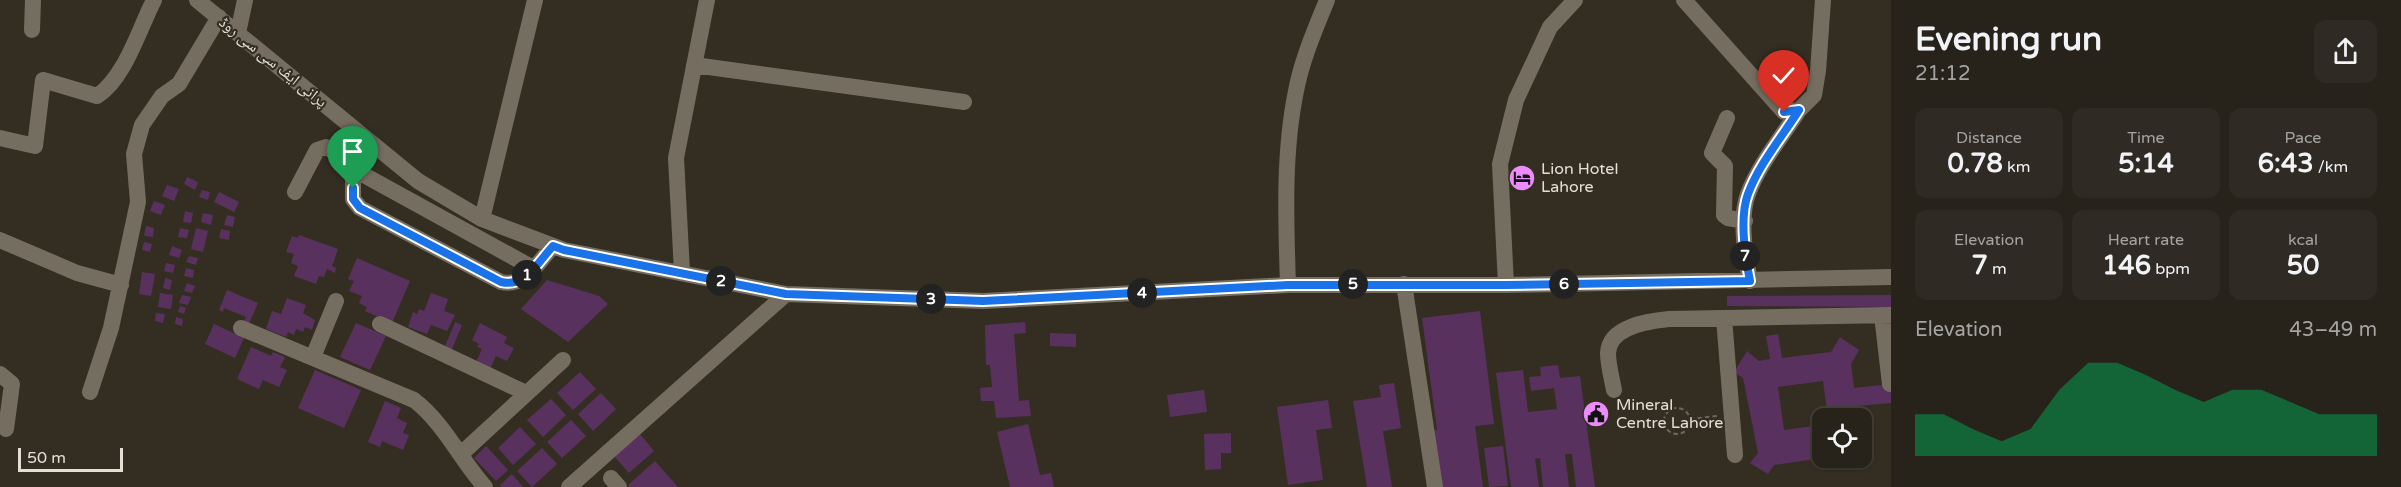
<!DOCTYPE html>
<meta charset="utf-8">
<style>
:root{--surface:#27221a;--page:#2f2a23;--text:#f1f3f6;--muted:#a4a4a2;--line:#433f39;--accent:#0b8043}
body{margin:0;font-family:"Varela Round","Noto Naskh Arabic",sans-serif;background:var(--page);color:var(--text);height:100vh;display:flex;flex-direction:column;font-size:22px;white-space:nowrap}
*{box-sizing:border-box;margin:0}
p{font-size:20px;color:var(--muted)}
.icon{flex:none;width:33px;height:33px;fill:none;stroke:currentColor;stroke-width:2;stroke-linecap:round;stroke-linejoin:round}
.map{position:relative;flex:1;overflow:hidden}
.sheet{display:flex;flex-direction:column;background:var(--surface);width:510px}
.sheet>*{flex:none}
.tools{position:absolute;left:1812px;top:408px;display:grid;gap:12px}
.tools a{display:grid;place-items:center;width:60px;height:60px;border-radius:12px;background:var(--surface);box-shadow:0 2px 4px #0004,0 0 0 2px var(--line);font-size:30px}
.scale{position:absolute;left:18px;bottom:15px;width:105px;box-sizing:border-box;padding-left:6px;border:3px solid #e2dfd7;border-top:0;font-size:16px;line-height:21px;white-space:nowrap;color:#e2dfd7;-webkit-text-stroke:4px #342e22;paint-order:stroke}
.pin{position:absolute;display:grid;place-items:center;width:51px;height:51px;color:#fff;margin:-62px -26px;border-radius:50% 50% 50% 0;rotate:-45deg;box-shadow:0 0 6px #0007}
.pin .icon{rotate:45deg}
.km{position:absolute;width:30px;height:30px;margin:-15px;border-radius:50%;background:#222;color:#fff;font-size:16px;line-height:30px;text-align:center}
.round{display:grid;place-items:center;flex:none;width:63px;height:63px;border-radius:12px;background:var(--page)}
.head{display:flex;align-items:center;justify-content:space-between;height:102px;padding:0 24px}
h1{font-size:33px;font-weight:800;line-height:45px}
.stats{display:grid;grid-template-columns:repeat(3,1fr);gap:9px;height:102px;padding:6px 24px}
.stats div{display:grid;align-content:center;border-radius:12px;background:var(--page);text-align:center}
.stats b{font-size:26px;font-weight:800}
.stats small{font-size:16px;font-weight:400}
.stats p{font-size:16px}
.chart{height:168px;padding:12px 24px}
.chart p{display:flex;justify-content:space-between}
.chart svg{width:100%;height:108px;margin-top:6px;fill:var(--accent);opacity:.7}
main{display:flex;flex:1;min-height:0}
.map>svg:first-child{display:block}
.building{fill:#59315f}
.lines{fill:none;stroke-linecap:round;stroke-linejoin:round}
.path{stroke:#6c675c;stroke-width:2;stroke-dasharray:4.5 3;stroke-linecap:butt}
.minor{stroke:#756e60;stroke-width:16}
.route-casing{stroke:#fff;stroke-width:12}
.route{stroke:#1a73e8;stroke-width:8}
.labels{text-anchor:middle;dominant-baseline:central;stroke-width:4.5;stroke-linejoin:round;paint-order:stroke}
.street-label{font-size:16px;fill:#e2dfd7;stroke:#342e22}
.poi-label{font-size:16px;fill:#e2dfd7;stroke:#342e22;text-anchor:start}
</style>
<main>
<div class="map">
<svg width="1891" height="487" viewBox="0 0 1891 487">
<rect width="100%" height="100%" fill="#342e22"/>
<path class="building" d="M187 177 198 182 195 190 184 184Z
M167 185 179 189 174 201 162 196Z
M202 190 210 192 208 200 199 197Z
M219 192 239 202 234 212 214 202Z
M154 201 165 205 161 215 150 211Z
M185 211 193 213 191 223 183 222Z
M203 213 213 215 211 225 201 222Z
M227 215 235 217 233 227 224 225Z
M146 226 154 228 153 237 144 236Z
M180 228 189 230 187 238 178 237Z
M196 228 208 231 203 252 191 249Z
M221 229 230 231 229 240 219 238Z
M299 235 338 249 332 266 336 268 335 273 327 269 324 277 319 276 316 284 294 276 298 266 291 263 294 254 286 252 292 236 298 238Z
M144 242 152 244 150 252 142 250Z
M172 246 182 250 179 258 169 255Z
M189 256 198 258 196 265 186 262Z
M357 258 410 281 392 323 365 311 367 307 359 303 362 296 349 291 354 281 348 279Z
M166 263 175 265 173 273 164 271Z
M186 268 194 270 193 278 184 276Z
M142 272 155 274 151 296 139 294Z
M165 278 172 280 170 290 163 288Z
M547 280 599 296 608 304 568 342 521 309Z
M187 283 195 286 192 293 184 291Z
M227 290 258 303 248 326 243 323 246 317 224 308 223 312 219 310Z
M160 293 173 295 171 309 158 307Z
M431 293 448 299 444 311 455 315 447 331 431 325 427 334 408 327 413 312 417 314 419 309 424 311Z
M182 295 191 297 188 305 179 303Z
M1891 295V307L1727 306V296Z
M287 298 306 305 303 313 315 320 312 330 305 327 303 332 296 329 294 335 288 332 286 337 266 329 272 311 281 314Z
M180 306 186 308 184 314 178 312Z
M1480 311 1494 424 1475 426 1483 487H1440L1433 430H1437L1422 318Z
M156 313 165 314 163 323 155 321Z
M176 317 183 319 182 326 175 324Z
M455 322 462 325 452 349 445 346Z
M1025 322 1026 333 1014 334 1019 401 1029 400 1031 416 996 418 994 401H981L980 388 992 387 990 365H986L985 325Z
M356 323 386 336 370 370 340 357Z
M480 323 507 337 504 343 514 348 507 361 496 356 490 369 476 362 482 349 477 347 479 344 472 340Z
M214 324 244 338 235 358 205 344Z
M1050 333 1076 334V347L1050 346Z
M1778 334 1782 358 1831 352 1840 337 1859 350 1851 364 1854 388 1891 384V403L1857 406 1859 418H1828L1823 381 1778 387 1784 430 1822 425V458L1774 465 1768 474 1750 463 1758 453 1743 378 1734 372 1747 351 1759 361 1770 359 1766 336Z
M251 347 271 356 273 352 285 357 280 367 287 370 279 387 263 380 259 389 237 379Z
M1558 365 1560 378 1580 376 1595 487H1576L1572 454H1565L1569 487H1543L1540 458 1535 459 1539 487H1511L1496 373 1523 370 1528 412 1557 409 1554 388 1531 391 1529 377 1541 376 1540 367Z
M315 370 361 390 344 428 298 408Z
M580 372 596 389 573 410 557 393Z
M1394 383 1401 428 1383 431 1392 487H1367L1353 401 1381 397 1379 385Z
M1204 390 1207 412 1170 417 1167 395Z
M601 393 616 409 593 431 578 414Z
M551 399 566 415 543 437 527 420Z
M1328 400 1332 428 1316 430 1323 480 1288 485 1277 407Z
M385 401 401 408 397 418 407 423 403 433 409 435 403 450 382 441 380 447 368 442Z
M571 420 586 436 562 458 547 442Z
M1028 424 1040 475 1051 473 1054 487H1010L997 432Z
M520 427 536 444 513 465 498 448Z
M1231 433V453H1221V469L1205 470 1204 434Z
M640 434 654 451 629 473 614 456Z
M1862 435 1872 444 1858 463 1851 458H1862Z
M486 446 508 470 496 481 474 458Z
M1503 446 1508 486 1489 487 1484 448Z
M542 448 557 464 532 487 517 471Z
M655 461 678 487H630L628 485Z
M512 474 523 487H502L500 485Z"/>
<g class="lines">
<path class="path" d="M1664 421a13 13 0 1 1 26 0a13 13 0 1 1-26 0Z
M1690 419 1717 416
M1624 427 1664 423"/>
<path class="minor" d="M197 0 418 181 482 219 564 250 786 294 983 301 1288 285H1506L1891 277
M1684 0 1784 112 1799 110 1814 95 1818 71 1823 0
M32 30 33 0
M238 33 245 0
M694 65 964 102
M1727 118 1712 153 1725 166 1724 215 1728 218 1745 221
M0 138 35 146 43 80 97 96C125 78 139 29 154 0
M353 169 533 268
M295 192 317 150 326 147 336 152 353 169V199L360 208 501 282C525 288 539 261 553 246
M482 219 535 0
M0 240 77 273 121 285
M682 272 676 158 707 0
M1750 281C1745 256 1739 218 1748 194 1759 164 1782 137 1799 110
M1404 284 1435 487
M1288 285C1286 222 1283 154 1296 91 1302 59 1315 30 1327 0
M1506 285 1500 164 1516 100 1550 27 1575 0
M1882 315 1890 384
M1724 318 1735 455
M380 324 526 393
M241 328 414 400C444 423 460 459 485 487
M313 357 336 301
M0 374 12 384 6 429
M1614 390C1612 379 1608 365 1608 353 1609 326 1649 321 1669 319L1891 315
M90 392 111 328 138 202 134 154 142 125 162 96 179 84 219 17
M461 454 563 360
M611 478 619 487
M569 487 786 294"/>
</g>
<g class="lines">
<defs>
<path id="route" d="M353 188V199L360 208 501 282C525 288 539 261 553 246L564 250 786 294 983 301 1288 285H1506L1750 281C1745 256 1739 218 1748 194 1759 164 1782 137 1799 110L1784 112"/>
</defs>
<use href="#route" class="route-casing"/>
<use href="#route" class="route"/>
</g>
<defs>
<symbol id="hotel-disc" viewBox="-11 -11 22 22"><circle r="9.5" fill="#ec8cfb" stroke="#342e22"/><path d="M-6-4.5h1.5V1H6V5H4.5V3h-9V5H-6ZM-4 0a1.8 1.8 0 1 1 3.6 0ZM.5 0V-2.5h3Q6-2.5 6 0Z" fill="#111"/></symbol>
<symbol id="civic-disc" viewBox="-11 -11 22 22"><circle r="9.5" fill="#ec8cfb" stroke="#342e22"/><path d="M-.6-6.5H3V-4.5H.6V-3L4-1V1h2V6H-6V1h2V-1L-.6-3ZM-1.2 2.5V6h2.4V2.5Z" fill="#111"/></symbol>
</defs>
<g fill-rule="evenodd">
<use href="#hotel-disc" x="1507" y="163" width="30" height="30"/>
<use href="#civic-disc" x="1581" y="399" width="30" height="30"/>
</g>
<g class="labels">
<g class="street-label">
<text transform="translate(273 62) rotate(39)">پرانی ایف سی سی روڈ</text>
</g>
<g class="poi-label">
<text x="1541" y="169">Lion Hotel<tspan x="1541" dy="18">Lahore</tspan></text>
<text x="1616" y="405">Mineral<tspan x="1616" dy="18">Centre Lahore</tspan></text>
</g>
</g>
</svg>
<div class="tools">
<a><svg class="icon" aria-label="locate" viewBox="0 0 24 24"><circle cx="12" cy="12" r="6"/><path d="M12 2v4M12 18v4M2 12h4M18 12h4"/></svg></a>
</div>
<div class="scale">50 m</div>
<div class="pin" style="left:353px;top:188px;background:#1e9e55"><svg class="icon" aria-label="arrive" viewBox="0 0 24 24"><path d="M6 21V4h12l-3 4 3 4H6"/></svg></div>
<div class="pin" style="left:1784px;top:112px;background:#d93025"><svg class="icon" aria-label="check" viewBox="0 0 24 24"><path d="M5 12l5 5 9-10"/></svg></div>
<b class="km" style="left:527px;top:275px">1</b>
<b class="km" style="left:721px;top:281px">2</b>
<b class="km" style="left:931px;top:299px">3</b>
<b class="km" style="left:1142px;top:293px">4</b>
<b class="km" style="left:1353px;top:284px">5</b>
<b class="km" style="left:1564px;top:284px">6</b>
<b class="km" style="left:1745px;top:256px">7</b>
</div>
<section class="sheet">
<div class="head"><div><h1>Evening run</h1><p>21:12</p></div><a class="round"><svg class="icon" aria-label="share" viewBox="0 0 24 24"><path d="M12 15V3M7 8l5-5 5 5M5 13v7h14v-7"/></svg></a></div>
<div class="stats">
<div><p>Distance</p><b>0.78<small> km</small></b></div>
<div><p>Time</p><b>5:14</b></div>
<div><p>Pace</p><b>6:43<small> /km</small></b></div>
</div>
<div class="stats">
<div><p>Elevation</p><b>7<small> m</small></b></div>
<div><p>Heart rate</p><b>146<small> bpm</small></b></div>
<div><p>kcal</p><b>50</b></div>
</div>
<div class="chart"><p><span>Elevation</span>43–49 m</p>
<svg viewBox="0 0 160 44" preserveAspectRatio="none"><path d="M0 44V27L10 27L20 33L30 38L40 33L50 17L60 6L70 6L80 11L90 17L100 22L110 17L120 17L130 22L140 27L150 27L160 27V44z"/></svg>
</div>
</section>
</main>
